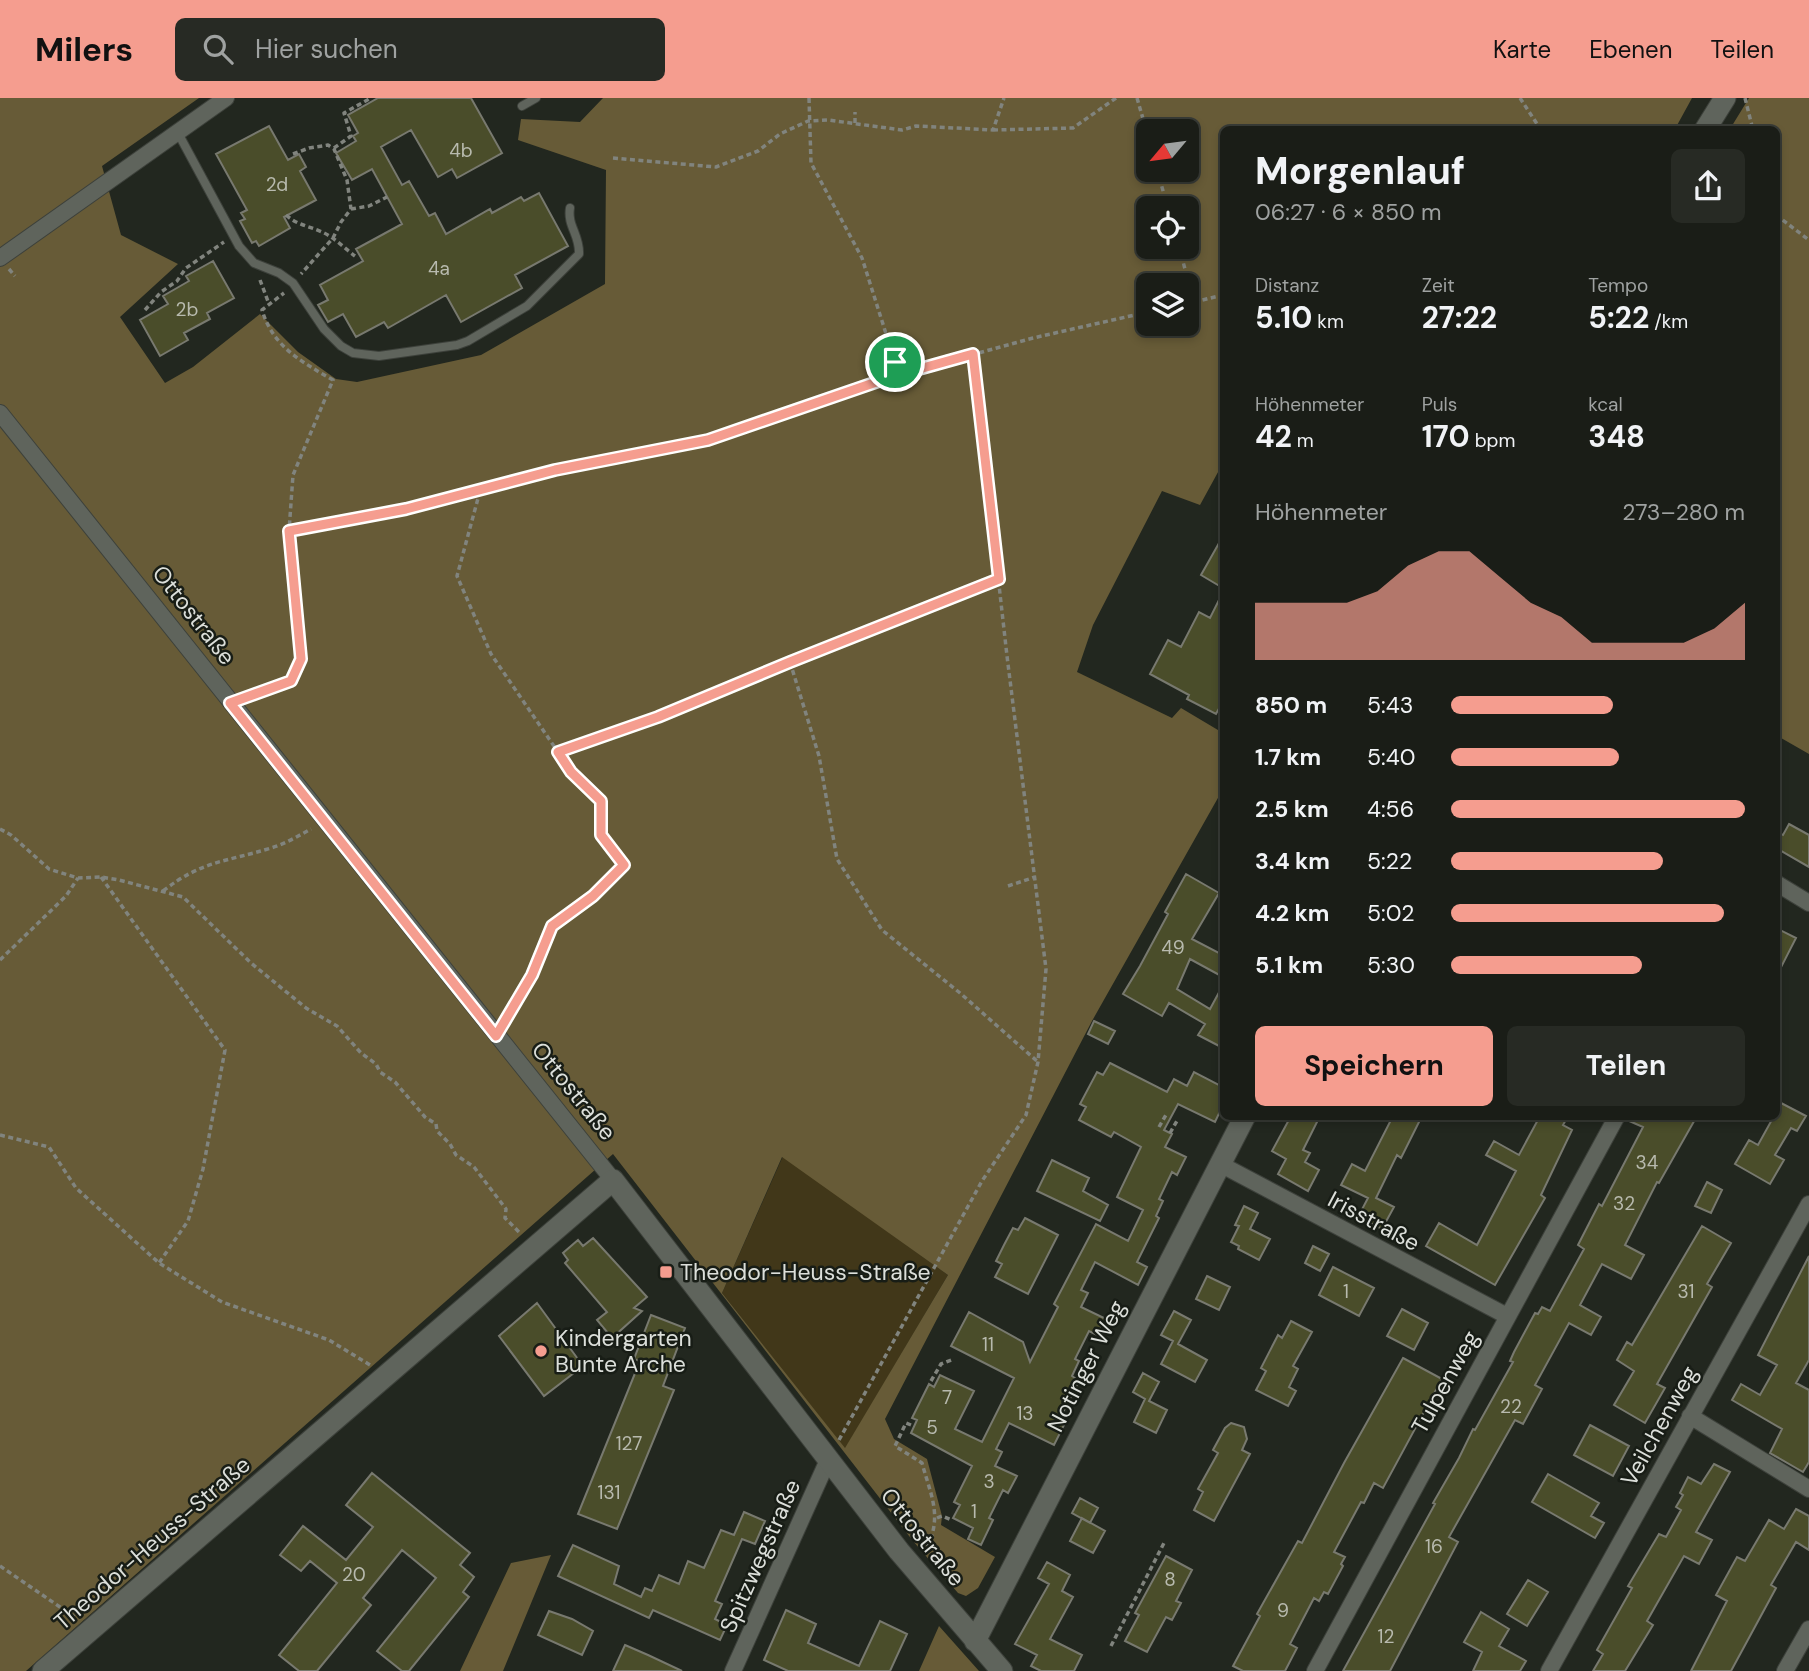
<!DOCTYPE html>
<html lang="de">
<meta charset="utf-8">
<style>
:root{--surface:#1a1d17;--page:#272a24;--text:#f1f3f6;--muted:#9fa2a1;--line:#383b36;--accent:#f59d8f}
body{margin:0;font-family:"DM Sans",sans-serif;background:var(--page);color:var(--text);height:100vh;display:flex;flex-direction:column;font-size:26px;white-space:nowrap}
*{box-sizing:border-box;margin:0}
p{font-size:23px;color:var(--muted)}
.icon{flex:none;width:38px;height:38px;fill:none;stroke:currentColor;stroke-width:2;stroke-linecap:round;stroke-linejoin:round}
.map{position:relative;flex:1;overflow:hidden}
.panel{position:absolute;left:1220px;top:28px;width:560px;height:994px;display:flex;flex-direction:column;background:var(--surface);border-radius:10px;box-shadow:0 4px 10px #0003,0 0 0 2px var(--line)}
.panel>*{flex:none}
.needle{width:46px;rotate:241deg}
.tools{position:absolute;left:1136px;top:21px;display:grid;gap:14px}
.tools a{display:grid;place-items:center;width:63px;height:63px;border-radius:10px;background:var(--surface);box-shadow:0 4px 10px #0003,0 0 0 2px var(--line);font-size:35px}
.pin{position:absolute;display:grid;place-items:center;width:60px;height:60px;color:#fff;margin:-30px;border:4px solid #fff;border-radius:50%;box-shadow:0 2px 7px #0007}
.round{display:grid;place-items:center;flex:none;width:74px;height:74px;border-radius:10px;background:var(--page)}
.head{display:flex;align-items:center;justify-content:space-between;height:119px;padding:0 35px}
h1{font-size:38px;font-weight:700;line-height:52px}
.metrics{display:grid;grid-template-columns:repeat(3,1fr);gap:10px;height:119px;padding:7px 35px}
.metrics div{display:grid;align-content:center}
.metrics b{font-size:30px;font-weight:700}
.metrics small{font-size:19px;font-weight:400}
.metrics p{font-size:19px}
.chart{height:196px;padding:14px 35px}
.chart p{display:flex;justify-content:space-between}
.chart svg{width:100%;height:126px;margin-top:7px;fill:var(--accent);opacity:.7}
.action{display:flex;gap:14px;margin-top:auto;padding:14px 35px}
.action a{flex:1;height:80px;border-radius:10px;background:var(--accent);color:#111;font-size:28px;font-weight:700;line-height:80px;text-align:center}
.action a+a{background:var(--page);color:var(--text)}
ul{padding:0 35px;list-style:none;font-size:23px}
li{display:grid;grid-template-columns:112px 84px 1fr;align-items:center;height:52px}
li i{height:18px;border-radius:9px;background:var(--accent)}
header{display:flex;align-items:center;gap:42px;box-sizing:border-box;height:98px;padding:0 35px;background:var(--accent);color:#111}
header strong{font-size:33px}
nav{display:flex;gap:38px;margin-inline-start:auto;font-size:24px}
.search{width:490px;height:63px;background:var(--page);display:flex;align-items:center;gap:18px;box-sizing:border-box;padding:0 24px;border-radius:10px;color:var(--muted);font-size:26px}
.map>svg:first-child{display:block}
.green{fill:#413719}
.forest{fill:#675b37;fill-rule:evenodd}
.building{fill:#4a4d2a;stroke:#78796f;stroke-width:2}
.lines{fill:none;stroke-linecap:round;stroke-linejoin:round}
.lane-casing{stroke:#3d413b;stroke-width:10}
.street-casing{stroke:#3d413b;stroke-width:18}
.secondary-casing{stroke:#3d413b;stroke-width:23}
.path{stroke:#81847e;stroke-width:3.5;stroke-dasharray:5 3.5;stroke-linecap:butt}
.lane{stroke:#5f645c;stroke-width:8}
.street{stroke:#5f645c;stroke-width:16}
.secondary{stroke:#5f645c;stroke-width:21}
.route-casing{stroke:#fff;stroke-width:14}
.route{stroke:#f59d8f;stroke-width:9}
.poi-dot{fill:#f59d8f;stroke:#181d16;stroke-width:2.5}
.labels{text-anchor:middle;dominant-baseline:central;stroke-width:5;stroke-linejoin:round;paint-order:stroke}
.number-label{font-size:19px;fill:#b8baae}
.street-label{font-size:23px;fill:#dcdfda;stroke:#181d16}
.poi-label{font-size:23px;fill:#dcdfda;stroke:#181d16;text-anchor:start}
</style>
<header>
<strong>Milers</strong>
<div class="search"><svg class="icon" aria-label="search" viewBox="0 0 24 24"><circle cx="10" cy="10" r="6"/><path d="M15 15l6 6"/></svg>Hier suchen</div>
<nav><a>Karte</a><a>Ebenen</a><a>Teilen</a></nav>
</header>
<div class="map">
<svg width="1809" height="1573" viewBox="0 0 1809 1573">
<rect width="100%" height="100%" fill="#22271f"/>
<path class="green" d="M783 1058 948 1177 845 1351 722 1195Z"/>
<path class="forest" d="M0 0H199L102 68 121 137 178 166 120 219 165 285 193 269 260 216 298 254 336 281 357 284 481 257 605 186 606 72 518 42 521 21 580 24 603 0H1692L1675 31 1223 32V365L1200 407 1162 393 1093 527 1077 574 1172 620 1181 610 1223 635V691L1092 923 885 1321 894 1341 927 1361 942 1418 941 1427 995 1459 978 1490 966 1498 958 1495 913 1443 613 1056 26 1573H0ZM1148 33H1186V72H1148ZM1148 110H1186V149H1148ZM1148 187H1186V226H1148ZM782 1059 948 1177 845 1350 722 1195Z
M1749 0H1809V656L1776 637V32L1730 31Z
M551 1457 503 1573H460L511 1465Z
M939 1528 979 1573H919Z"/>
<path class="building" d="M378 0H471L502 55 457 80 452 71 438 79 411 32 381 49 402 87 409 83 429 118 435 115 446 136 490 111 492 115 521 99 524 103 539 95 568 148 515 177 522 190 461 224 446 197 388 230 384 224 356 239 343 216 328 224 318 207 328 202 320 187 363 163 356 151 402 126 372 71 352 82 336 55 356 43 353 38 358 35 348 17Z
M269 28 288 62 299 56 306 69 300 73 316 102 284 119 290 130 259 148 256 143 252 145 240 123 245 121 241 115 247 112 216 56Z
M213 163 234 200 207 215 210 221 184 235 188 242 160 258 140 222 168 206 163 198 189 183 186 178Z
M1223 438V490L1201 477Z
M1223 494V603L1216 616 1187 601 1189 597 1150 576 1168 542 1181 549 1199 514 1210 520Z
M1789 726 1809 737V769L1776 750V733L1783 737Z
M1186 776 1219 795 1192 841 1223 857V879L1190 861 1177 891 1210 911 1223 887V950L1198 937 1205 926 1169 905 1162 918 1123 896 1140 868 1168 816 1165 814Z
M1776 830 1796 840 1776 879Z
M1094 923 1115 933 1108 946 1088 936Z
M1110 965 1167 994 1174 981 1187 988 1194 974 1223 989V1007L1215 1024 1178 1006 1164 1032 1172 1036 1165 1049 1186 1059 1177 1077 1172 1074 1159 1101 1163 1103 1156 1118 1159 1120 1137 1164 1147 1169 1138 1187 1095 1164 1081 1192 1088 1195 1081 1209 1106 1221 1097 1237 1089 1233 1075 1261 1079 1263 1072 1278 1079 1283 1058 1324 1064 1327 1054 1347 1009 1325 996 1351 1002 1354 995 1368 1017 1378 1008 1395 1003 1392 989 1420 993 1422 981 1447 968 1441 973 1430 953 1420 960 1407 954 1404 972 1368 911 1335 917 1322 912 1320 929 1286 934 1289 940 1277 974 1293 955 1331 982 1344 1014 1280 951 1248 969 1214 1023 1244 1030 1264 1058 1209 1054 1206 1096 1126 1128 1143 1143 1112 1117 1099 1141 1049 1114 1034 1111 1039 1079 1022 1086 1009 1080 1006 1097 974 1103 977Z
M1781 1005 1806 1018 1797 1033 1791 1030 1775 1057 1784 1062 1770 1086 1735 1066 1749 1042 1758 1047 1774 1018H1776Z
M1291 1018H1320L1303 1052 1310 1055 1305 1064 1319 1072 1308 1093 1278 1076 1286 1061 1272 1053Z
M1393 1018H1422L1401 1060 1397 1057 1376 1100 1394 1109 1382 1131 1358 1119 1368 1100 1341 1087 1352 1066 1365 1073Z
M1540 1018H1568L1563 1027 1572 1032 1541 1097 1545 1100 1495 1187 1426 1148 1439 1125 1477 1147 1516 1073 1486 1057 1494 1043 1519 1057Z
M1627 1018H1697L1659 1085 1657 1084 1625 1147 1644 1157 1631 1181 1602 1166 1580 1207 1601 1219 1591 1237 1569 1225 1535 1287 1542 1291 1523 1326 1515 1322 1449 1439 1458 1444 1390 1573H1343L1435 1406 1433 1405 1459 1360 1473 1331 1475 1332 1513 1264 1510 1263 1514 1254 1535 1215 1538 1216 1542 1209 1550 1213 1584 1151 1578 1147 1599 1106 1602 1108 1643 1029 1627 1022Z
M1052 1062 1089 1080 1083 1093 1108 1107 1100 1123 1037 1093Z
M1707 1084 1722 1092 1711 1115 1695 1108Z
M1244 1108 1258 1115 1250 1131 1270 1141 1259 1162 1238 1151 1239 1148 1231 1144 1239 1128 1235 1127Z
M1025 1120 1058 1137 1028 1196 995 1179 1002 1166 996 1163 1004 1147 1013 1130 1018 1132Z
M1702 1128 1731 1145 1707 1186 1712 1189 1657 1286 1665 1290 1645 1325 1614 1307 1634 1273 1617 1262 1627 1244 1632 1247Z
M593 1140 647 1199 634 1210 642 1213 612 1240 597 1222 607 1214 565 1165 568 1162 563 1155 578 1142 583 1148Z
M1313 1148 1329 1156 1320 1173 1305 1165Z
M1809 1158V1262L1796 1285 1809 1292V1364L1803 1374 1770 1355 1782 1331 1732 1302 1741 1286 1760 1297 1777 1267 1758 1257Z
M1333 1169 1374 1190 1359 1218 1319 1197Z
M1207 1178 1230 1189 1219 1212 1196 1201Z
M537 1205 583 1268 544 1298 499 1238Z
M1402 1211 1428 1225 1414 1252 1387 1238Z
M1174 1213 1191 1222 1178 1246 1207 1262 1195 1284 1161 1266 1173 1243 1161 1237Z
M651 1217 685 1230 663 1288 674 1292 617 1431 578 1416 640 1263 634 1261Z
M1291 1223 1312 1234 1293 1268 1298 1271 1289 1289 1296 1293 1288 1308 1256 1292 1266 1273 1261 1270 1278 1237 1282 1240Z
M1403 1260 1442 1281 1383 1390 1374 1385 1364 1405 1361 1404 1334 1454 1345 1459 1341 1466 1343 1468 1328 1496 1324 1494 1319 1503 1314 1500 1290 1546 1297 1550 1285 1573H1243L1233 1568 1260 1518 1257 1516 1298 1443 1302 1445 1344 1365Z
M1143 1275 1159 1284 1149 1303 1167 1312 1156 1335 1134 1324 1145 1301 1133 1294Z
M1231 1325 1244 1329 1247 1341 1242 1352 1250 1356 1214 1423 1194 1412 1203 1394 1198 1391 1218 1355 1213 1352 1225 1330Z
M1590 1327 1629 1348 1613 1378 1574 1357Z
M1714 1366 1730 1374 1696 1434 1712 1442 1699 1466 1684 1458 1647 1523 1653 1527 1625 1573H1593L1603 1556 1597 1552 1632 1490 1628 1488 1659 1436 1666 1439 1681 1412 1676 1409 1683 1397 1680 1395 1688 1379 1701 1386Z
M372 1375 470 1455 460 1467 474 1479 463 1494 469 1499 409 1573H402L377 1553 436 1480 402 1452 363 1500 371 1507 317 1573H299L279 1557 337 1485 310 1463 301 1473 280 1457 303 1428 346 1462 373 1429 346 1407Z
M1548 1376 1599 1405 1591 1418 1604 1425 1595 1440 1532 1404Z
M1080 1400 1098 1410 1090 1425 1072 1415Z
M1796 1411 1809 1418V1452L1796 1444 1771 1487 1776 1490 1731 1573H1691L1727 1503 1716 1497 1737 1459 1745 1463 1769 1422 1784 1431Z
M744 1414 765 1423 755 1446 742 1441 715 1503 722 1506 715 1521 727 1527 720 1542 653 1512 649 1520 558 1478 573 1447 619 1468 614 1486 641 1499 645 1490 652 1493 659 1477 679 1486 688 1463 704 1470 721 1432 734 1437Z
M1082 1420 1105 1433 1093 1455 1070 1443Z
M1166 1458 1192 1472 1176 1503 1181 1505 1172 1522 1166 1519 1147 1554 1125 1543 1139 1517 1135 1515Z
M1047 1464 1070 1477 1062 1493 1073 1499 1050 1541 1082 1557 1074 1573H1041L1031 1568 1037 1557 1015 1546 1049 1486 1038 1480Z
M1528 1482 1548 1494 1527 1528 1507 1516Z
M786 1512 816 1526 808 1545 859 1568 880 1523 907 1536 890 1573H788L764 1562Z
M549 1513 572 1521 593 1533 582 1557 538 1537Z
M1481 1514 1509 1531 1499 1548 1526 1563 1520 1573H1473L1482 1554 1464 1544Z
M625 1547 648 1557 682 1573H613Z"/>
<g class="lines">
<defs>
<path id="lane" d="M522 8 536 0
M178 35 239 148 254 165 279 175 293 185 324 231 341 248 353 255 379 258 457 247 468 243 527 208 579 156C580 137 567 128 570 110"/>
<path id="street" d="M0 160 226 0
M0 315 613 1082
M1776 785 1809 805
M1220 1066 1507 1218
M1690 1318 1809 1391
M733 1573 828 1362
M1315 1573 1617 1018
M1549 1573 1809 1106
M1785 1573 1809 1531"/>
<path id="secondary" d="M1705 32 1725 0
M975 1543 1245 1018
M43 1573 613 1082 899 1453 1002 1573"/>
</defs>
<use href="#lane" class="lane-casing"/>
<use href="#street" class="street-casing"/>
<use href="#secondary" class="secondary-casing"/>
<path class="path" d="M809 0 811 65 862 160 895 264 891 279
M1137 0 1148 38
M1520 0 1541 32
M1745 0 1753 32
M855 25V14
M993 32 1073 30 1116 0
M334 50 351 38 344 15 371 0
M293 56 309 50 328 47 334 51 347 82 351 111 341 124 333 140 301 176
M613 60 716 69 758 53 780 36 808 23 828 22 902 32 916 28 993 32 1004 0
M1157 72 1168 110
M351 111 369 108 387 99
M286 117C297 127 309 128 322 134 334 139 344 150 355 158
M1776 117 1809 142
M1179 149 1194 204
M1172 160 1177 149
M9 171 15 178
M260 182 269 206
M1186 206 1223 197
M145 212 161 194 177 183 186 170 224 144
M895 264 911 273
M480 393 457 478 491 556 558 654 658 619 790 564 999 481
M289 433 406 411 555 372 708 342 891 279 1033 240 1148 214
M790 564 819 658 837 761 882 832 960 895 1038 964
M248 598 291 583 301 561 289 433 293 377 333 282C302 264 273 249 262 212L284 195
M0 731 11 737 49 771 78 780 101 779 119 782 183 799 251 865 306 910 337 928 361 955 376 966 380 974 395 984 425 1019 436 1026 437 1033 450 1046 456 1057 474 1069 506 1111 505 1120 521 1136
M101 779 225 952 203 1071 188 1123 159 1165
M1008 788 1035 779
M163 793C203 762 226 764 271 750 285 746 298 738 311 731
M0 862 66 798 78 780
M506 921 532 877 552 828 593 798 624 767 601 737 602 703 571 674 558 654
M1159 1029 1167 1015
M1170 1035 1178 1021
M0 1037 49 1049 76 1090 159 1165 222 1204 329 1242 370 1267
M931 1283 941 1266 954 1261
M911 1327 906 1325 895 1348 922 1365C932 1401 943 1419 925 1454
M839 1342 982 1083 1026 1017 1038 964 1046 871 1007 558 973 256
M937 1420 942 1418 952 1422
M0 1468 76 1520
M1111 1548 1164 1445"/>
<use href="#lane" class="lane"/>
<use href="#street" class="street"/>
<use href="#secondary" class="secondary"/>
</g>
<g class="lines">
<defs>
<path id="route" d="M973 256 999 481 790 564 658 619 558 654 571 674 601 703V737L624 767 593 798 552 828 532 877 496 938 230 605 291 583 301 561 289 433 406 411 555 372 708 342 891 279 895 264 912 273Z"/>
</defs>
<use href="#route" class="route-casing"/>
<use href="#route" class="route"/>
</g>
<g class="poi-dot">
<rect x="659" y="1167" width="14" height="14" rx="3.5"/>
<circle cx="541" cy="1253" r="7"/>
</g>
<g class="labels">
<g class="number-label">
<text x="461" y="52">4b</text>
<text x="277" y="86">2d</text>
<text x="439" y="170">4a</text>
<text x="187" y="211">2b</text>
<text x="1173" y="849">49</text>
<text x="1647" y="1064">34</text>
<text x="1624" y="1105">32</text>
<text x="1346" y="1193">1</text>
<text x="1686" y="1193">31</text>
<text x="988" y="1246">11</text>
<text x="947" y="1299">7</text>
<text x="1511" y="1308">22</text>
<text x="1025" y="1315">13</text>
<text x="932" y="1329">5</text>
<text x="629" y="1345">127</text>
<text x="989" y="1383">3</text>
<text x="609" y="1394">131</text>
<text x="974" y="1413">1</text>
<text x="1434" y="1448">16</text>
<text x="354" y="1476">20</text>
<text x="1170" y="1481">8</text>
<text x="1283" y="1512">9</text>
<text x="1386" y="1538">12</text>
</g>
<g class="street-label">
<text transform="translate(194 517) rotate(52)">Ottostraße</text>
<text transform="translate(574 993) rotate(51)">Ottostraße</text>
<text transform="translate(1374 1123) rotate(28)">Irisstraße</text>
<text transform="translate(1086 1268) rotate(-63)">Notinger Weg</text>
<text transform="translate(1445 1284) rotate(-61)">Tulpenweg</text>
<text transform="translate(1659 1328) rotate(-61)">Veilchenweg</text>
<text transform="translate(923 1439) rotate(51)">Ottostraße</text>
<text transform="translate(152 1445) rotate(-41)">Theodor-Heuss-Straße</text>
<text transform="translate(760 1458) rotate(-66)">Spitzwegstraße</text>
</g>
<g class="poi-label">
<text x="680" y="1174">Theodor-Heuss-Straße</text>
<text x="555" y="1240">Kindergarten<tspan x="555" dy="26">Bunte Arche</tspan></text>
</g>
</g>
</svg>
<div class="tools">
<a><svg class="needle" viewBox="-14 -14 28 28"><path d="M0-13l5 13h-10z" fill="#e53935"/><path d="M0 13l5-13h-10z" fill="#9fa2a1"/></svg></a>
<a><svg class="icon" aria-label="locate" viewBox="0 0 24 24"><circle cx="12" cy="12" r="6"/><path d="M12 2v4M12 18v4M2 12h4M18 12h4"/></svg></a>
<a><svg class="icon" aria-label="layers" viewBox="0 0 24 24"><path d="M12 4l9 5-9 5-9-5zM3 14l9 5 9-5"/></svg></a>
</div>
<div class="pin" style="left:895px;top:264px;background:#1e9e55"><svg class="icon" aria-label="arrive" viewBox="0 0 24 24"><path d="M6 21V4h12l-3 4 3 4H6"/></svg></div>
<section class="panel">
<div class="head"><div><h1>Morgenlauf</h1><p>06:27 · 6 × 850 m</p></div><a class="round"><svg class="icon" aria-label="share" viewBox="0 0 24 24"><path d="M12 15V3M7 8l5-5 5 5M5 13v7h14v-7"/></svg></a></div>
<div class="metrics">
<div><p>Distanz</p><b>5.10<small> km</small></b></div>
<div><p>Zeit</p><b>27:22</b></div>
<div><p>Tempo</p><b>5:22<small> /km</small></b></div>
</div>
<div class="metrics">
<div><p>Höhenmeter</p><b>42<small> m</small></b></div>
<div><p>Puls</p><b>170<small> bpm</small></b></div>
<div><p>kcal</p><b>348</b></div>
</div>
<div class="chart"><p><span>Höhenmeter</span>273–280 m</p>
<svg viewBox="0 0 160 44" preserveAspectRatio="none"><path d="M0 44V24L10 24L20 24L30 24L40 20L50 11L60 6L70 6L80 15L90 24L100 29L110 38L120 38L130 38L140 38L150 33L160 24V44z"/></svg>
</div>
<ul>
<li><b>850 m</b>5:43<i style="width:55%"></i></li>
<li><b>1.7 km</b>5:40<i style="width:57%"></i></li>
<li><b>2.5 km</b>4:56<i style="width:100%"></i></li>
<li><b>3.4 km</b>5:22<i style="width:72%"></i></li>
<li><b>4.2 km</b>5:02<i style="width:93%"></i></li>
<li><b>5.1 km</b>5:30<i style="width:65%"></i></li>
</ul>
<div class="action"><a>Speichern</a><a>Teilen</a></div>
</section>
</div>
